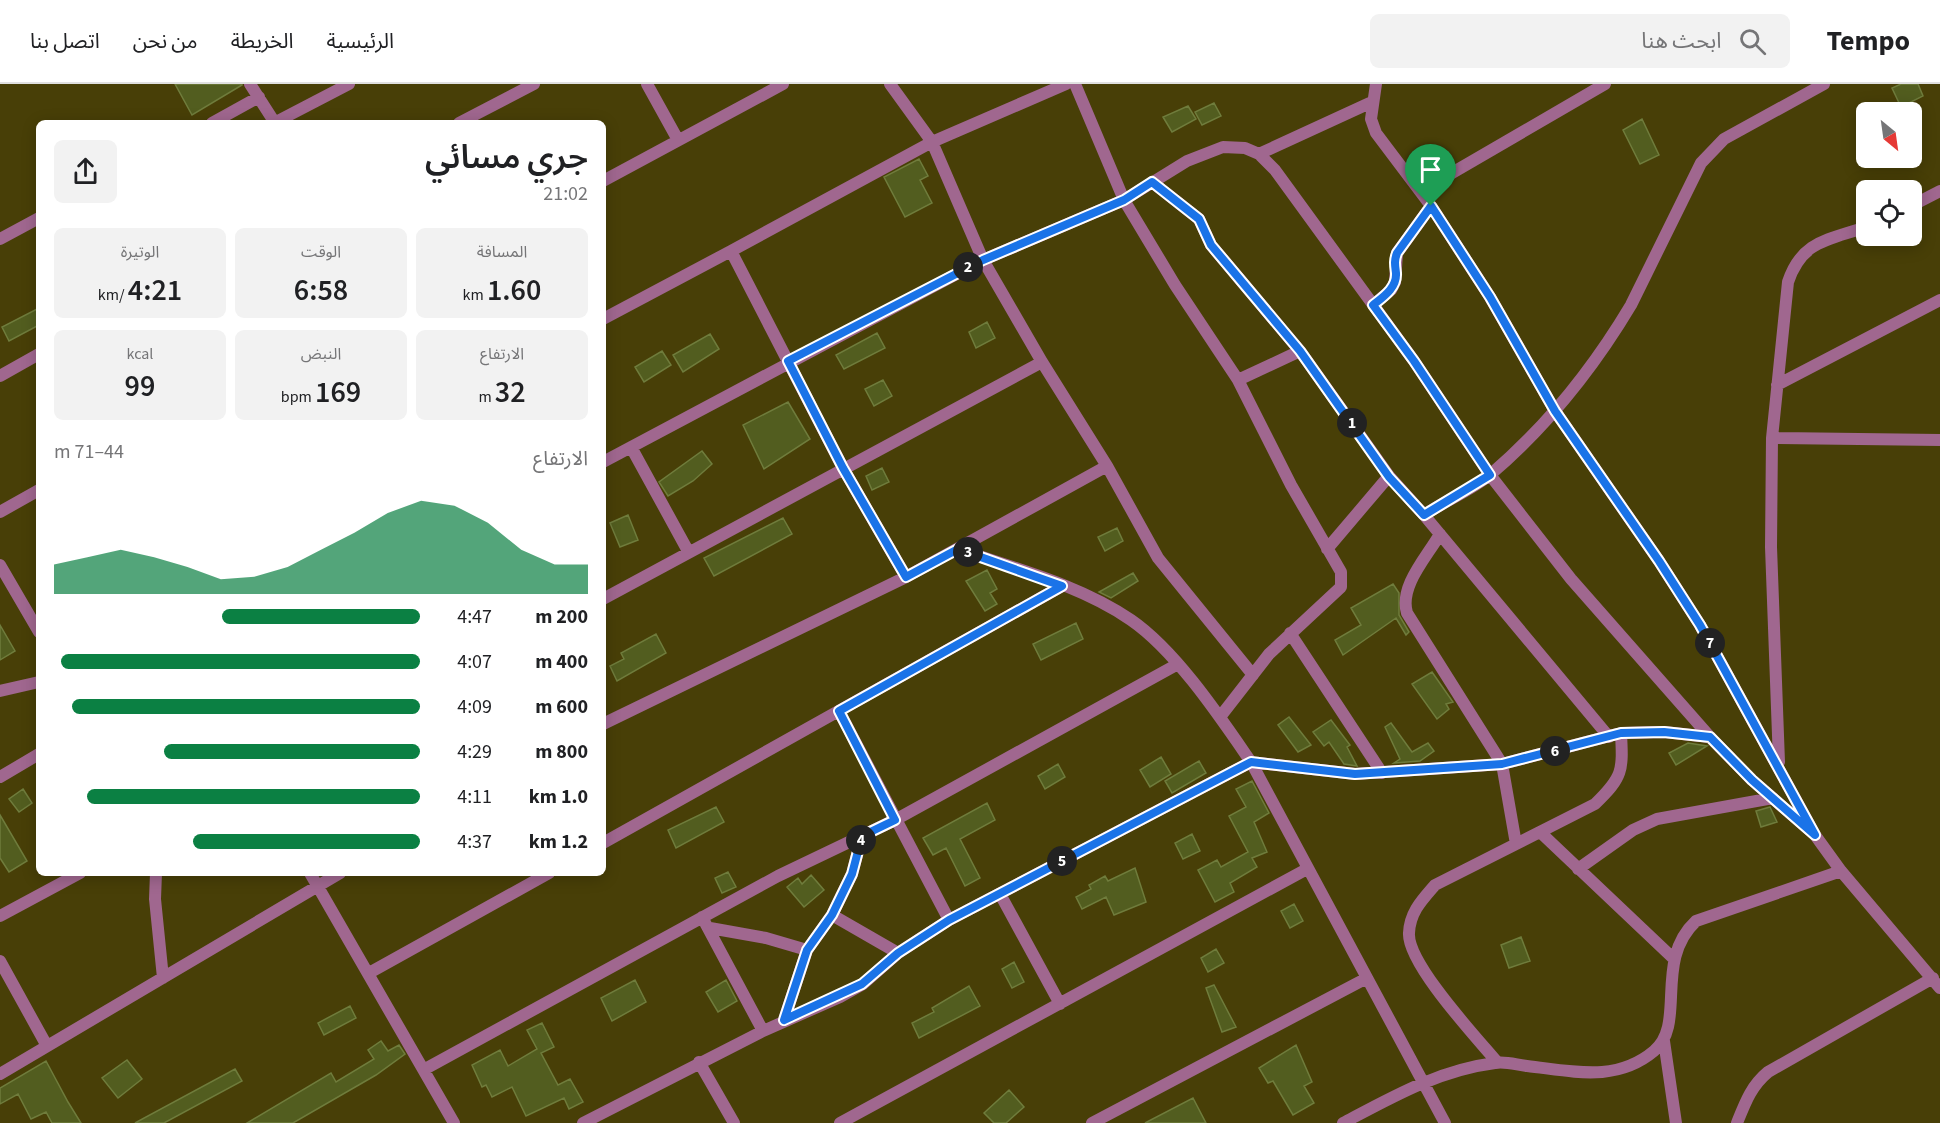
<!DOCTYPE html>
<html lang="ar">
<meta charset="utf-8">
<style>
:root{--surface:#fff;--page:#f2f2f2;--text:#202124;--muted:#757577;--line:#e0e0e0;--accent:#0b8043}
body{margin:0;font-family:"Source Sans 3","Noto Sans Arabic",sans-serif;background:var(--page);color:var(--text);direction:rtl;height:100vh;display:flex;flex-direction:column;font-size:22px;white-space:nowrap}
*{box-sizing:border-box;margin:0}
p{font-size:20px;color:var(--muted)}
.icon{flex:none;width:33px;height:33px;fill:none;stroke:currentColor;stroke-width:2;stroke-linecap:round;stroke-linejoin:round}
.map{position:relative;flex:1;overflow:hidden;direction:ltr}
.details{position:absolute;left:36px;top:36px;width:570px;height:756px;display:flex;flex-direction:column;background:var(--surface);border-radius:9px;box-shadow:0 3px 15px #0003;direction:rtl}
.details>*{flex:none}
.needle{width:39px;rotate:151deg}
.tools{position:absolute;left:1856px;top:18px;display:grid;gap:12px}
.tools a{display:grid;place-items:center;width:66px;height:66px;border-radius:9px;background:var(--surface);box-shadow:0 3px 15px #0003;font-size:30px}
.pin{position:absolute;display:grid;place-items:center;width:51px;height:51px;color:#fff;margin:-62px -26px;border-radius:50% 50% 50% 0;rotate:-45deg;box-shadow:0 0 6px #0007}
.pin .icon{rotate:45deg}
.km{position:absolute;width:30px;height:30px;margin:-15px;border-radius:50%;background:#222;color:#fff;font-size:16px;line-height:30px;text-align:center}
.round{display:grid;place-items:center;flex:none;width:63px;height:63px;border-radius:9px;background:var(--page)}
.overview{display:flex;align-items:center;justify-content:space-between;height:102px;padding:0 18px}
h1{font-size:33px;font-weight:600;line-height:45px}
.figures{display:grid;grid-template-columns:repeat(3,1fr);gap:9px;height:102px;padding:6px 18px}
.figures div{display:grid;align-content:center;border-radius:9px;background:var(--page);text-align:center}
.figures b{font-size:30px;font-weight:600}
.figures small{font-size:16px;font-weight:400}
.figures p{font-size:16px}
.chart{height:168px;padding:12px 18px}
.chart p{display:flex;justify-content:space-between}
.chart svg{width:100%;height:108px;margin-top:6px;fill:var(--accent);opacity:.7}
ul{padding:0 18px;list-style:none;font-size:20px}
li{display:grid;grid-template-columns:96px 72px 1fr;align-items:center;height:45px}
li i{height:15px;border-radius:8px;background:var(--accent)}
header{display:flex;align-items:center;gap:36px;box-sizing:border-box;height:84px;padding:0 30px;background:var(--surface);border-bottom:2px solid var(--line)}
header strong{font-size:28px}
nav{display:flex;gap:33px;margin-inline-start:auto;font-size:21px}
.search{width:420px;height:54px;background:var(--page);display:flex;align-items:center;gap:15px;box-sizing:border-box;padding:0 21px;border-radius:9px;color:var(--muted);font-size:22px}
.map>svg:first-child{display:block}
.building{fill:#525d1f;stroke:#6f7c3c;stroke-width:1.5}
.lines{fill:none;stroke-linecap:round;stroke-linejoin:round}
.minor{stroke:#a0678f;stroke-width:12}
.route-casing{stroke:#fff;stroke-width:12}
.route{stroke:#1a73e8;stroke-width:8}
</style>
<header>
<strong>Tempo</strong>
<div class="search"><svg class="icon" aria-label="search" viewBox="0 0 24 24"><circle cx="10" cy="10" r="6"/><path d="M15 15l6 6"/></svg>ابحث هنا</div>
<nav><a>الرئيسية</a><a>الخريطة</a><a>من نحن</a><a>اتصل بنا</a></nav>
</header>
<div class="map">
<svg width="1940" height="1039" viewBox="0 0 1940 1039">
<rect width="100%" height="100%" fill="#483f07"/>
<path class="building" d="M175 0H242V1L192 31Z
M1901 0H1918L1923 12 1901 23 1892 4Z
M1214 19 1221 32 1202 41 1195 28Z
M1188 22 1196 35 1172 48 1163 33Z
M1642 35 1659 71 1640 80 1623 46Z
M919 75 928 92 920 96 932 119 905 133 884 93Z
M39 224V241L9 257 2 243Z
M987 238 995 254 976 264 969 248Z
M877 249 885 264 844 285 836 271Z
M710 250 719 265 683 288 673 271Z
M662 267 671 281 644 298 635 283Z
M883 296 892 312 874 322 865 305Z
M788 318 810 355 764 385 743 341Z
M702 367 712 380 693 397 668 412 659 398Z
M882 384 889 398 872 406 866 392Z
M628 431 638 456 620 463 610 439Z
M783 434 792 450 714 492 704 474Z
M1117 444 1123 457 1105 467 1098 453Z
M987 486 997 505 990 509 997 520 985 527 966 497Z
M1133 489 1138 497 1111 514 1099 508Z
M1393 500 1399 509V531L1409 548 1406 551 1396 534 1343 571 1335 556 1361 541 1351 524Z
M1076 539 1083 555 1041 576 1033 560Z
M0 541 15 567 0 576Z
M656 550 666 569 617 597 610 582 624 575 621 569Z
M1432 588 1453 618 1446 620 1449 625 1437 635 1412 600Z
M1289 633 1311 661 1298 668 1278 641Z
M1331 636 1350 661 1347 663 1357 682 1344 680 1329 658 1324 662 1313 648Z
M1391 639 1412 668 1428 659 1434 667 1420 677 1394 679 1400 675 1385 643Z
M1688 659 1707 662 1676 681 1669 669Z
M1161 673 1171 690 1150 703 1140 686Z
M1199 677 1206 689 1172 709 1165 697Z
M1058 680 1065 693 1045 705 1038 692Z
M1252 697 1269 729 1254 738 1267 768 1252 774 1257 783 1230 799 1234 808 1215 818 1198 786 1217 776 1221 783 1248 768 1229 732 1246 723 1236 705Z
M23 705 32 719 19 728 9 715Z
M987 719 995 736 960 755 980 794 965 802 946 764 933 771 923 754Z
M716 723 724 738 676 764 668 746Z
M1770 723 1777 738 1761 743 1756 727Z
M0 731 27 777 9 788 0 774Z
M1192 750 1200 767 1183 775 1175 759Z
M1135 784 1146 818 1114 831 1106 813 1082 825 1076 813 1091 805 1089 801 1105 792 1108 797Z
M728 788 736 803 722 809 715 794Z
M811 791 824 806 804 823 787 803 798 794 802 800Z
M1294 820 1303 837 1290 844 1281 827Z
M1521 853 1530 877 1509 884 1501 861Z
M1216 865 1224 879 1208 888 1201 874Z
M1014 878 1024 898 1012 904 1002 885Z
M635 896 646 918 612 937 601 914Z
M726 896 737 917 718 928 706 908Z
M1214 901 1236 943 1222 948 1206 904Z
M969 902 980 922 919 954 912 939 934 928 932 924Z
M350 922 356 934 324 951 318 939Z
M542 939 554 963 541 969 558 1001 570 995 583 1018 569 1025 564 1014 526 1032 512 1003 492 1013 486 1001 482 1003 472 981 500 966 508 982 537 965 527 946Z
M381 957 388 967 399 961 405 970 376 991 293 1039H247L331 989 336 998 374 975 368 966Z
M1296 961 1312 998 1304 1002 1314 1019 1293 1031 1273 997 1268 999 1259 984Z
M127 976 142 995 118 1014 102 994Z
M46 977 68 1018 81 1039H52L46 1028 31 1035 18 1010 0 1020V1004Z
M235 985 242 997 164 1039H135Z
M1009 1006 1024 1023 1006 1039H994L984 1029Z
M1193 1014 1206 1039H1145Z"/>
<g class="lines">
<path class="minor" d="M250 0 275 39
M647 0 678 56
M890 0 932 58 983 176 1042 278 1107 382 1158 474 1253 591
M1075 0 1124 116 1175 201 1238 296 1291 401 1341 488V503L1269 570 1220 633
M1376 0 1371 35 1376 49 1431 122 1490 213 1555 327 1659 477 1700 541 1815 751 1841 787 1940 904
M212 39 259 13
M274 39 349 0
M459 39 534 0
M1259 70 1372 18
M603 97 783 0
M1152 98 1199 135 1211 161 1300 267 1389 392 1424 431 1609 653
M1421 107 1605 0
M1911 122 1940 107
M0 155 39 134
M1373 221 1391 206 1395 198 1397 169 1431 122
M603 235 731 167
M0 292 39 270
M1238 296 1300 267
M1777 301 1940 216
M1772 354 1940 356
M631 363 688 467
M603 378 983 176 1124 116 1187 77 1223 63 1245 64 1259 70 1275 86 1414 277 1490 391 1571 495 1710 653 1752 696 1815 751
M0 428 39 406
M1424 431C1445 417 1472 406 1491 390 1546 343 1594 283 1631 221L1701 79 1724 55 1824 0
M1440 450C1427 473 1399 502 1407 529L1502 680 1516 760
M958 465C1016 485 1080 501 1131 536 1176 567 1220 633 1251 678L1445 1039
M1327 465 1389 392
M0 481 39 548
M906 493 843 384 731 167 932 58 1066 0
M603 515 1042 278
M1290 549 1382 689
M0 607 39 598
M839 627 949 836
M603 640 906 493 1107 382
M1779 678 1771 463 1772 354 1788 198C1802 156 1829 156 1866 143
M0 693 39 670
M1540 748 1674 875
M603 759 1062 502
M1578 785 1633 746 1657 735 1773 714
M156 789 155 815 163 894
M310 789 454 1039
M1000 810 1060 920
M832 831 898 869
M0 832 80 789
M702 833 763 947
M710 844 766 854 807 866
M0 877 47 962
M369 889 549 789
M784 936 807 866 832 831 852 790 862 752
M1664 957 1676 1039
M699 978 734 1039
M1497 978C1476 953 1407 879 1409 849 1410 828 1422 816 1435 801L1595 720C1623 693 1623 687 1621 649
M425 985 778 792 895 736 1178 580
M0 990 340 789
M583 1039 763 947 840 913 863 900 898 869 949 836 1251 678 1355 690 1502 680 1621 649 1664 648 1710 653
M840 1039 1307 785
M1092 1039 1367 894
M1343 1039C1392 1013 1439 986 1495 979 1505 977 1517 981 1527 982 1572 987 1616 999 1654 967 1687 940 1653 877 1696 837L1841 787
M1737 1039C1745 1019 1751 1002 1768 988L1933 894"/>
</g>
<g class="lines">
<defs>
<path id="route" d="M1152 98 1199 135 1211 161 1300 267 1389 393 1424 431 1490 391 1414 277 1373 221C1383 213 1397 204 1396 189 1395 181 1394 177 1397 169L1431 122 1490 213 1555 327 1659 477 1700 541 1815 751 1752 696 1710 653 1664 648 1621 649 1502 680 1355 690 1251 678 949 836 898 869 862 900 784 936 807 866 832 831 852 790 862 752 895 736 839 627 1062 502 958 465 906 493 843 384 788 277 983 176 1124 116Z"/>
</defs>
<use href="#route" class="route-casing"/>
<use href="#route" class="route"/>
</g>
</svg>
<div class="tools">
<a><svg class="needle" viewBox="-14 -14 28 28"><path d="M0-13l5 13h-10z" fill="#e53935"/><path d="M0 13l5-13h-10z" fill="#757577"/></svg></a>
<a><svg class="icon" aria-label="locate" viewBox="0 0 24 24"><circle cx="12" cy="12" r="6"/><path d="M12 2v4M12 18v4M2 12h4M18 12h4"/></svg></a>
</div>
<div class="pin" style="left:1431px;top:122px;background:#1e9e55"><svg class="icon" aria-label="arrive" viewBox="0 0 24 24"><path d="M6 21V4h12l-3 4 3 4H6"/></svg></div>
<b class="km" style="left:1352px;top:339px">1</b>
<b class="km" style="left:968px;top:183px">2</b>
<b class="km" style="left:968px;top:468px">3</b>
<b class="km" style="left:861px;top:756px">4</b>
<b class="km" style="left:1062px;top:777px">5</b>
<b class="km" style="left:1555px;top:667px">6</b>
<b class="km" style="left:1710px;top:559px">7</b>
<section class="details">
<div class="overview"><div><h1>جري مسائي</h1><p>21:02</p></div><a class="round"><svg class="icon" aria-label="share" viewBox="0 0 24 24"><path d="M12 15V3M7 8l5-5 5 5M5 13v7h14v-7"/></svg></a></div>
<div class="figures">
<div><p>المسافة</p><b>1.60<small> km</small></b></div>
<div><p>الوقت</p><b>6:58</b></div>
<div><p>الوتيرة</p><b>4:21<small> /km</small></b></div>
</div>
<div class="figures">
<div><p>الارتفاع</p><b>32<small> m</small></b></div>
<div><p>النبض</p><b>169<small> bpm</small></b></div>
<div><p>kcal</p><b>99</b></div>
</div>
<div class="chart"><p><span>الارتفاع</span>44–71 m</p>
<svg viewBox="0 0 160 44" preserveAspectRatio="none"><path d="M0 44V32L10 29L20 26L30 29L40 33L50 38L60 37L70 33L80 26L90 19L100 11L110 6L120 8L130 15L140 26L150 32L160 32V44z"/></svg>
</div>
<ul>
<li><b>200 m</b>4:47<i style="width:54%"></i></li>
<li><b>400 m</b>4:07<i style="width:98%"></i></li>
<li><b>600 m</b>4:09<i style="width:95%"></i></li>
<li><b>800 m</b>4:29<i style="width:70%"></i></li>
<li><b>1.0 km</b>4:11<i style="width:91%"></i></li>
<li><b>1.2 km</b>4:37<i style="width:62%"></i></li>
</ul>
</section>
</div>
